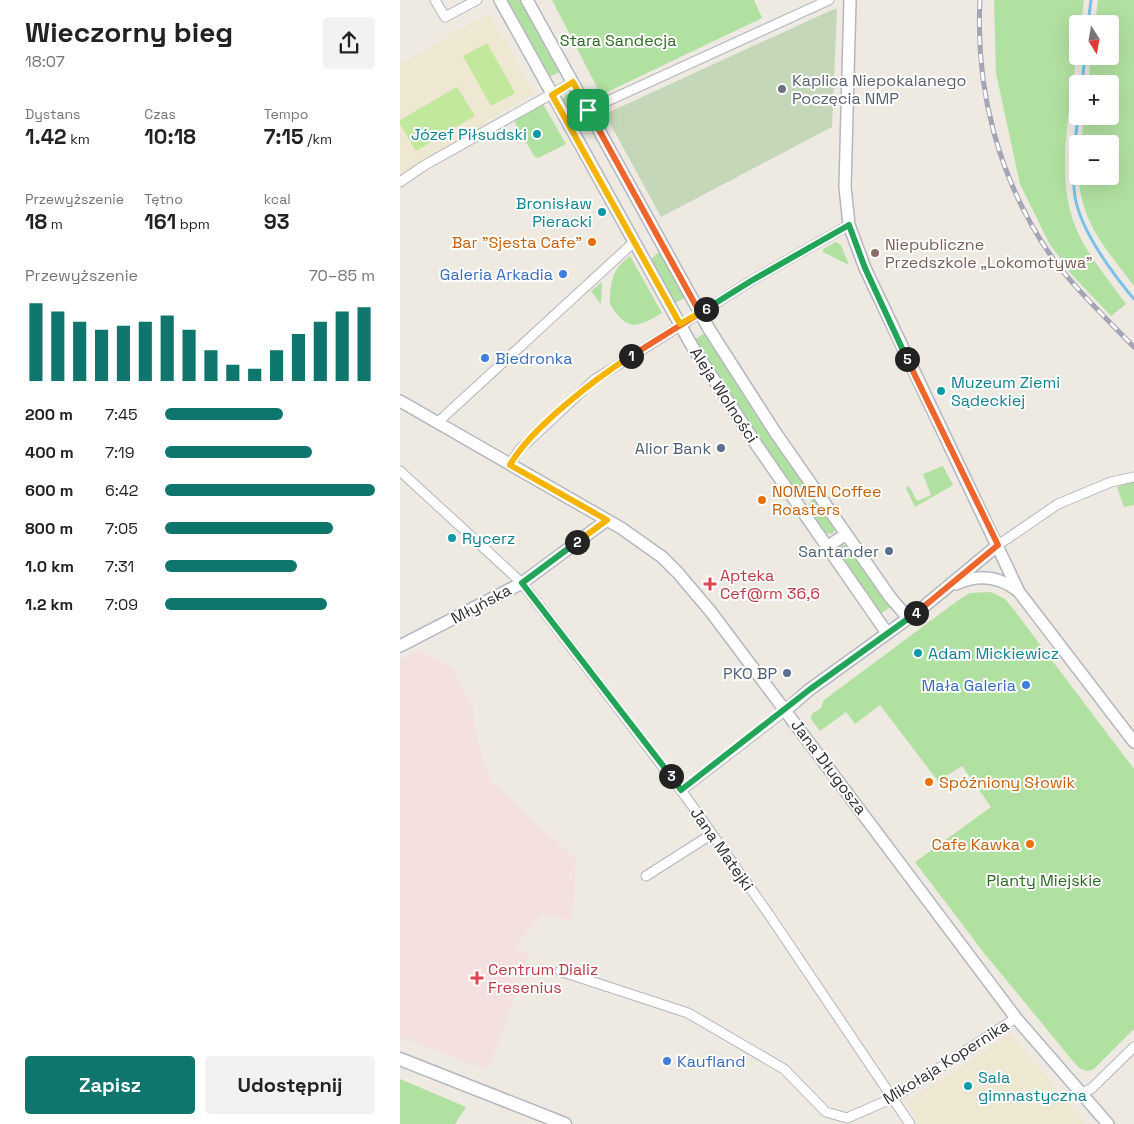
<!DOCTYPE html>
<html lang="pl">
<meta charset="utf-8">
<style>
:root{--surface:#fff;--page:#f2f2f2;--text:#222;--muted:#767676;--accent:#0f766e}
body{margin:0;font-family:"Space Grotesk",sans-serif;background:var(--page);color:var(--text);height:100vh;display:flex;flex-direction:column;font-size:19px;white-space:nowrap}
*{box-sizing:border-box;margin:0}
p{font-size:16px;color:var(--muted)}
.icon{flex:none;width:28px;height:28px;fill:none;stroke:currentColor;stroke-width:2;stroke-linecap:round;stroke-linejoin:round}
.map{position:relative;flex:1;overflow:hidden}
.side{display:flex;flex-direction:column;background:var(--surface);width:400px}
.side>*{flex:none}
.needle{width:32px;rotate:169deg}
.fabs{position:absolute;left:669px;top:15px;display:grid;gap:10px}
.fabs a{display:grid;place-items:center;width:50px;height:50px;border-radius:5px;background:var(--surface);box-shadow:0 5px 20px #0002;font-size:25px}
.pin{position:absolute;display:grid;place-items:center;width:42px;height:42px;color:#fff;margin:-21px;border-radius:10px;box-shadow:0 2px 8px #0006}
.km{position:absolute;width:25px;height:25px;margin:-12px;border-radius:50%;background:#222;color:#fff;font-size:14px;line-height:25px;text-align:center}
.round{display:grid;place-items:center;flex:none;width:52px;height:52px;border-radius:5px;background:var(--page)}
.head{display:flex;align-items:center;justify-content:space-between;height:85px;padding:0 25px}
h1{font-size:28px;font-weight:700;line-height:38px}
.figures{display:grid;grid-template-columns:repeat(3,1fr);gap:8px;height:85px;padding:5px 25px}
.figures div{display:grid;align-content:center}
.figures b{font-size:21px;font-weight:700}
.figures small{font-size:14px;font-weight:400}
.figures p{font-size:14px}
.chart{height:140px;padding:10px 25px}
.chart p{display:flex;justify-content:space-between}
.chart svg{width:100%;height:90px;margin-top:5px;stroke:var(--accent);stroke-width:6}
.button{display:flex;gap:10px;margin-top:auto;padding:10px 25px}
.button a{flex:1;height:58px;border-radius:5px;background:var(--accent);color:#fff;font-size:20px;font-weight:700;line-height:58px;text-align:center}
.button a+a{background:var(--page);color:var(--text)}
ul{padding:0 25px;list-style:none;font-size:16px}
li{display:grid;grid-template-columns:80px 60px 1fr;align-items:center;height:38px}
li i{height:12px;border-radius:6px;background:var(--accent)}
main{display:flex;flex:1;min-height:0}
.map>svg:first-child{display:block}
.education{fill:#eee7d2}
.medical{fill:#f4e0df}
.green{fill:#b1e1a1}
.cemetery{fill:#c5d7b9}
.pitch{fill:#c1e89d}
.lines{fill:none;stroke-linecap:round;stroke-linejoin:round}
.stream{stroke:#7ac2ea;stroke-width:3}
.minor-casing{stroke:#b4b6c0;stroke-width:11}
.tertiary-casing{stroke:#b4b6c0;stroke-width:14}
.secondary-casing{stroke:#b4b6c0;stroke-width:15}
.minor{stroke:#fff;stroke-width:9}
.tertiary{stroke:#fff;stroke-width:11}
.secondary{stroke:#fff;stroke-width:12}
.rail-casing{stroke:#a3a4b6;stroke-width:5}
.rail{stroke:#fff;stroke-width:3;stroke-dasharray:9;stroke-linecap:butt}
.split-1-casing{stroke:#fff;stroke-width:10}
.split-2-casing{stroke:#fff;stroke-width:10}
.split-3-casing{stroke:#fff;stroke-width:10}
.split-4-casing{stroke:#fff;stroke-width:10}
.split-5-casing{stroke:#fff;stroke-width:10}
.split-6-casing{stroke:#fff;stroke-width:10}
.split-7-casing{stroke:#fff;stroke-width:10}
.split-1{stroke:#f0652b;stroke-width:6}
.split-2{stroke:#f5b400;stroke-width:6}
.split-3{stroke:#22a559;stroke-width:6}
.split-4{stroke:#22a559;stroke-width:6}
.split-5{stroke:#f0652b;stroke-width:6}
.split-6{stroke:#22a559;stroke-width:6}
.split-7{stroke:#f5b400;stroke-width:6}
.worship-dot{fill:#6b7280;stroke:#fff;stroke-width:2}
.culture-dot{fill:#0f9aa8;stroke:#fff;stroke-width:2}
.food-dot{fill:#e8710a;stroke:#fff;stroke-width:2}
.education-dot{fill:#8d6e63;stroke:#fff;stroke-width:2}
.shop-dot{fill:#3f7fe0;stroke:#fff;stroke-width:2}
.service-dot{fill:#5c6f8a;stroke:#fff;stroke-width:2}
.health-dot{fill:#e0444e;stroke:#fff;stroke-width:2}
.labels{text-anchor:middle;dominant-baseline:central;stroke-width:4;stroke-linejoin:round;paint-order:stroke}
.park-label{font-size:16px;fill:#28691f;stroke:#fff}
.worship-label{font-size:16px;fill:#5b616d;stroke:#fff;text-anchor:start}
.culture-label{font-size:16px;fill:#0d838f;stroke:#fff;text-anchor:start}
.food-label{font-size:16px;fill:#c56008;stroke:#fff;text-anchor:end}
.education-label{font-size:16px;fill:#785e54;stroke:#fff;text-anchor:start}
.shop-label{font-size:16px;fill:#366cbe;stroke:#fff;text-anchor:end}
.street-label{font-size:16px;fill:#2d2d2d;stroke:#fff}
.service-label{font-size:16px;fill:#4e5e75;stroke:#fff;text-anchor:end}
.health-label{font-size:16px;fill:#be3a42;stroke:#fff;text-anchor:start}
</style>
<main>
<section class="side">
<div class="head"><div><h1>Wieczorny bieg</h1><p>18:07</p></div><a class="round"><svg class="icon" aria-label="share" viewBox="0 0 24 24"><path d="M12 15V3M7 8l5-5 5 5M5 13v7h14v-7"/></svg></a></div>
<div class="figures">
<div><p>Dystans</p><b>1.42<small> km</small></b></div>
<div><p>Czas</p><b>10:18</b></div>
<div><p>Tempo</p><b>7:15<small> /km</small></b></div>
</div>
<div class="figures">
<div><p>Przewyższenie</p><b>18<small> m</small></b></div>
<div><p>Tętno</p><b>161<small> bpm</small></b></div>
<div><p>kcal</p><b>93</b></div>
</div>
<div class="chart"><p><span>Przewyższenie</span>70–85 m</p>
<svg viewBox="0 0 160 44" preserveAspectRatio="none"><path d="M5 44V6M15 44V10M25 44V15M35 44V19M45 44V17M55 44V15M65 44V12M75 44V19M85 44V29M95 44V36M105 44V38M115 44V29M125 44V21M135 44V15M145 44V10M155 44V8"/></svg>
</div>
<ul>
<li><b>200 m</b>7:45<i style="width:56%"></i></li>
<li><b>400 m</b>7:19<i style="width:70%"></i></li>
<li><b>600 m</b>6:42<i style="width:100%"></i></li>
<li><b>800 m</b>7:05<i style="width:80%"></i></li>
<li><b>1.0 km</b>7:31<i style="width:63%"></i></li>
<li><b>1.2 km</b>7:09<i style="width:77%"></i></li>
</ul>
<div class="button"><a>Zapisz</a><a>Udostępnij</a></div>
</section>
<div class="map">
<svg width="734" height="1124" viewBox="0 0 734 1124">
<rect width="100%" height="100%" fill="#eee9e1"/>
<path class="education" d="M89 13 134 93 0 176V64Z
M611 1034 686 1124H520L506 1102Z"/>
<path class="medical" d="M20 650 52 669 72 705 75 730 84 765 92 783 176 860 172 920 142 914 113 948 129 954 88 1070 0 1037V660Z"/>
<path class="green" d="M107 0H120L159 72 149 77Z
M152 0H354L362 18 201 95Z
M594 0H684L681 24H678C678 92 648 170 679 235 690 258 711 283 726 304L711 316 672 275 649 243 620 184 596 73Z
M698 0H734V286C706 248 683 227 678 176H710V144H681L684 116H710V84H688L691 56H710V24H695Z
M167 94 174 97 185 118 175 123 163 103V98Z
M143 104 166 144 138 158 134 156 115 123 116 119Z
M436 242 441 245 449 265 423 252V249Z
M260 251 285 298 275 303 251 259Z
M230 256 262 313C237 328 227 332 210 304 210 284 212 268 230 256Z
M202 282 201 303H200L191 291Z
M305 333 353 410 410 492 402 500 339 409 295 339Z
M543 466 553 485 515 507 506 488 509 486 517 501 531 495 523 474Z
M734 481V505L724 507 717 487Z
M414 497 435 530 432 534 425 533 407 507Z
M442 544 449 547 491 607 481 613 438 551 440 545Z
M591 592 605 599 614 610 734 769V1029L694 1069C681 1075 676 1064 668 1055L584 953 515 862 591 807 562 766 538 781 480 705 455 724 446 712 420 731 411 719 412 714 421 708 424 700 560 599 570 593Z
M0 1079 66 1107 55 1124H0Z"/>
<path class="cemetery" d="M434 9 437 10 432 127 261 217 205 114Z"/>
<path class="pitch" d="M87 43 115 93 91 106 63 56Z
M57 87 75 116 16 151 0 124V120Z"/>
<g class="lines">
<path class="stream" d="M688 24 691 0
M682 84 685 56
M678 116C675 143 671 170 675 197 681 231 712 273 734 299"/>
<defs>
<path id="minor" d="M35 0 45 17 77 0
M188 110 429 0
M0 182 25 165 173 82
M37 423 234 242
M110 465 119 450 194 380 351 281 449 225
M0 471 122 583 286 797 370 916 510 1124
M598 545 658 504 711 482 734 477
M281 791 386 710
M246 876 312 834
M160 971 288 1013 384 1069 426 1112 447 1118 493 1098 616 1018
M683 1093 692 1088 734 1047"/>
<path id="tertiary" d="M100 0 292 346 358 447 487 633
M127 0 309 329 375 432 490 597 508 618
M450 0 445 187 449 225 465 268 619 592 734 742
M0 401 221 528 262 557 278 573 311 612 616 1018 708 1124
M427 547 446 534
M556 584C578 574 599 576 618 591
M0 646 122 583 207 520
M386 710 409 690 521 609 598 545"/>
<path id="secondary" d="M0 1059 165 1124"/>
</defs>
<use href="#minor" class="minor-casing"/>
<use href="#tertiary" class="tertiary-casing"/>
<use href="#secondary" class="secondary-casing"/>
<use href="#minor" class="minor"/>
<use href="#tertiary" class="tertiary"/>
<use href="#secondary" class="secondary"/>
<defs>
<path id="rail" d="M580 0C575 90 599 179 649 253 673 287 705 317 734 347"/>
</defs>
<use href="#rail" class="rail-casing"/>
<use href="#rail" class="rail"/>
</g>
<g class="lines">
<defs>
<path id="split-1" d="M188 110 300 313 231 356"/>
<path id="split-2" d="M177 542 207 520 110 465C130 429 196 378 231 356"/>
<path id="split-3" d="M177 542 122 583 271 776"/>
<path id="split-4" d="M271 776 281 790 409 690 516 613"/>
<path id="split-5" d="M507 359 598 545 516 613"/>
<path id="split-6" d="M306 309 351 281 449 225 465 268 507 359"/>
<path id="split-7" d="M188 110 173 82 152 95 280 324 306 309"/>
</defs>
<use href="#split-1" class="split-1-casing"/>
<use href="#split-2" class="split-2-casing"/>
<use href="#split-3" class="split-3-casing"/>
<use href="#split-4" class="split-4-casing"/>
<use href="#split-5" class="split-5-casing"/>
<use href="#split-6" class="split-6-casing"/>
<use href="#split-7" class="split-7-casing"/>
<use href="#split-1" class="split-1"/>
<use href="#split-2" class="split-2"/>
<use href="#split-3" class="split-3"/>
<use href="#split-4" class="split-4"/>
<use href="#split-5" class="split-5"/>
<use href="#split-6" class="split-6"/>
<use href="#split-7" class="split-7"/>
</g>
<circle class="worship-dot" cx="382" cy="89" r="5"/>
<g class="culture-dot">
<circle cx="137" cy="134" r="5"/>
<circle cx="202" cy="212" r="5"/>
<circle cx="541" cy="391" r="5"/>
<circle cx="52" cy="538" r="5"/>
<circle cx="518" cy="653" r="5"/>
<circle cx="568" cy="1086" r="5"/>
</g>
<g class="food-dot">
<circle cx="192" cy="242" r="5"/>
<circle cx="362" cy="500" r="5"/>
<circle cx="529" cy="782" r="5"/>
<circle cx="630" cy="844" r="5"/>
</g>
<circle class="education-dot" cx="475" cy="253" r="5"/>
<g class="shop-dot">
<circle cx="163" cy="274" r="5"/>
<circle cx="85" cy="358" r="5"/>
<circle cx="626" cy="685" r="5"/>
<circle cx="267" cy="1061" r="5"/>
</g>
<g class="service-dot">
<circle cx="321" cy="448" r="5"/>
<circle cx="489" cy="551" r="5"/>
<circle cx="387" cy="673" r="5"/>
</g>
<g class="health-dot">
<path d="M307.5 576.5h5v5h5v5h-5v5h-5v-5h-5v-5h5z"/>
<path d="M74.5 970.5h5v5h5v5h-5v5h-5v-5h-5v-5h5z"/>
</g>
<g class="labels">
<g class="park-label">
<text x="218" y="40">Stara Sandecja</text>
<text x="644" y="880">Planty Miejskie</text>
</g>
<g class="worship-label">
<text x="392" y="80">Kaplica Niepokalanego<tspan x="392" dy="18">Poczęcia NMP</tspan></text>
</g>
<g class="culture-label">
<text x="127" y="134" text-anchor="end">Józef Piłsudski</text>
<text x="192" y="203" text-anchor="end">Bronisław<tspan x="192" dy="18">Pieracki</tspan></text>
<text x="551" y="382">Muzeum Ziemi<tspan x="551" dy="18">Sądeckiej</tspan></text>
<text x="62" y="538">Rycerz</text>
<text x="528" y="653">Adam Mickiewicz</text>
<text x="578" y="1077">Sala<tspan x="578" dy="18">gimnastyczna</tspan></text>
</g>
<g class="food-label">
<text x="182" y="242">Bar "Sjesta Cafe"</text>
<text x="372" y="491" text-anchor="start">NOMEN Coffee<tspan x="372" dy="18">Roasters</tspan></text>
<text x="539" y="782" text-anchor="start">Spóźniony Słowik</text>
<text x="620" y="844">Cafe Kawka</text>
</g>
<g class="education-label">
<text x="485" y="244">Niepubliczne<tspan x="485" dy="18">Przedszkole „Lokomotywa”</tspan></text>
</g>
<g class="shop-label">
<text x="153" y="274">Galeria Arkadia</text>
<text x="95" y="358" text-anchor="start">Biedronka</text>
<text x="616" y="685">Mała Galeria</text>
<text x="277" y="1061" text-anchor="start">Kaufland</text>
</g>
<g class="street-label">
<text transform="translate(324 395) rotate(57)">Aleja Wolności</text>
<text transform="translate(81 604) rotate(-28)">Młyńska</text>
<text transform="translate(429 767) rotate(53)">Jana Długosza</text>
<text transform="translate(322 849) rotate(55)">Jana Matejki</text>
<text transform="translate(546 1062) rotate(-32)">Mikołaja Kopernika</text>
</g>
<g class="service-label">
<text x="311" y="448">Alior Bank</text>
<text x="479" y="551">Santander</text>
<text x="377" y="673">PKO BP</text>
</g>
<g class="health-label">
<text x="320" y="575">Apteka<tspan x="320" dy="18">Cef@rm 36,6</tspan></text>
<text x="88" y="969">Centrum Dializ<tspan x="88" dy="18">Fresenius</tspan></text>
</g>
</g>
</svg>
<div class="fabs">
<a><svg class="needle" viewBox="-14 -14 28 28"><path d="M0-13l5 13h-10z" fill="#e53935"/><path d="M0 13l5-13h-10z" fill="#767676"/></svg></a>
<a>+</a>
<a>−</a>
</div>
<div class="pin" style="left:188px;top:110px;background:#1e9e55"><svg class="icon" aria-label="arrive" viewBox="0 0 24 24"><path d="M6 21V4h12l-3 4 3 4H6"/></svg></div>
<b class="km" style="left:231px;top:356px">1</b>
<b class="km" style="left:177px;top:542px">2</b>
<b class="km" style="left:271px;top:776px">3</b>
<b class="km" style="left:516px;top:613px">4</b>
<b class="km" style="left:507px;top:359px">5</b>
<b class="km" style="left:306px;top:309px">6</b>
</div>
</main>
